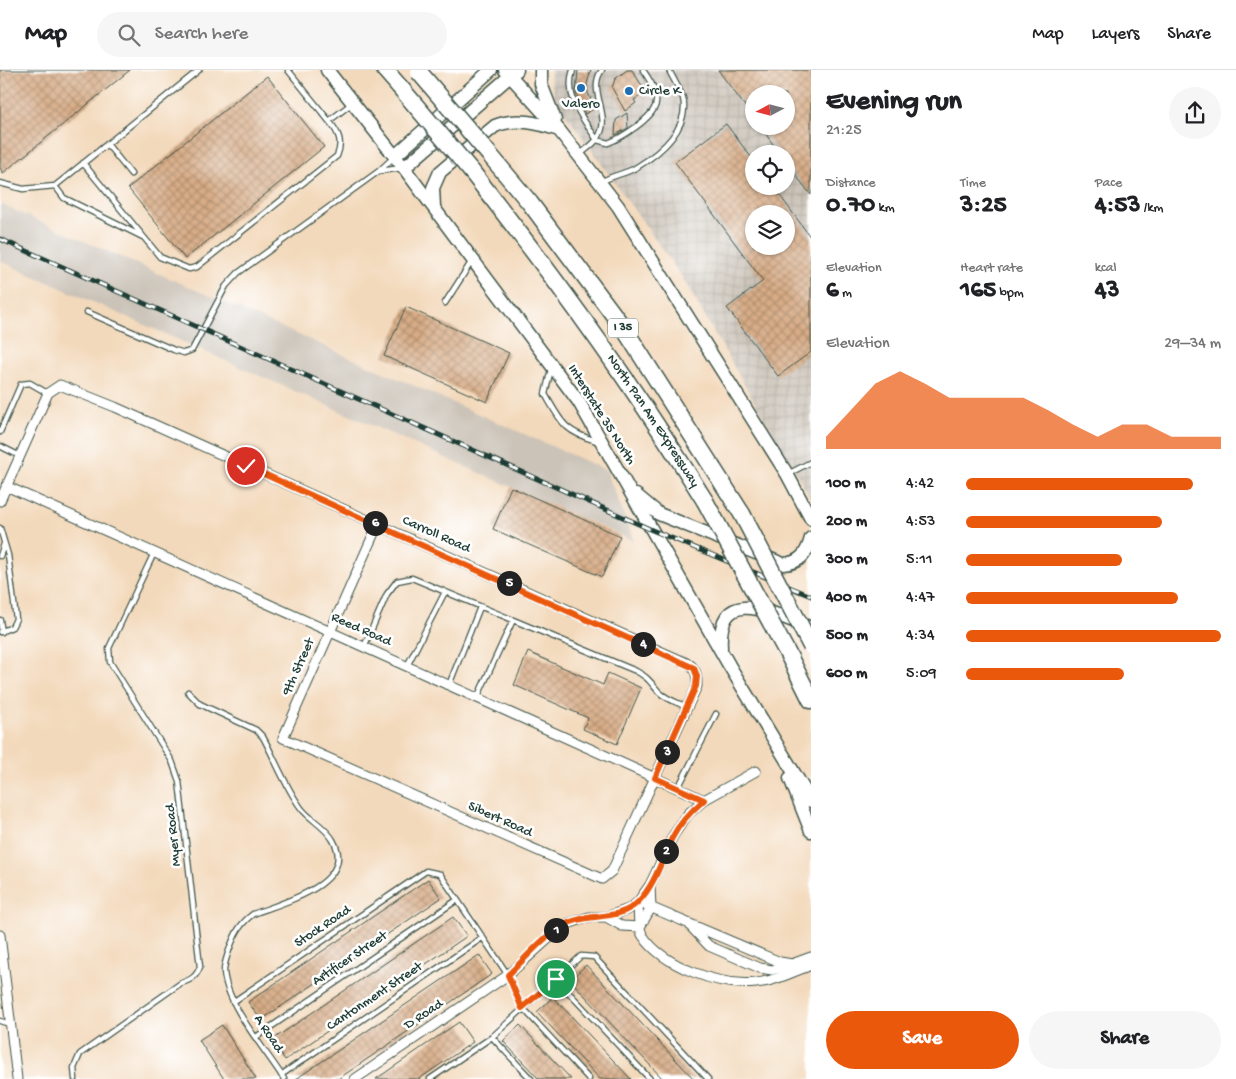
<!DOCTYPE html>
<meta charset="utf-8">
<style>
:root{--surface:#fff;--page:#f6f6f6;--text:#202124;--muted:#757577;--line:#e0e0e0;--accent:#ea580c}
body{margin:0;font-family:"Gochi Hand",sans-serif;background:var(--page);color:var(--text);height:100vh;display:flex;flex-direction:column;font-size:19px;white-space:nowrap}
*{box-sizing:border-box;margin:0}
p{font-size:16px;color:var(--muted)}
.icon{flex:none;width:28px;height:28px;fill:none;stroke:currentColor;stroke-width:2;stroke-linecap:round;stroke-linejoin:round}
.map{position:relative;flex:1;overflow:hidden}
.panel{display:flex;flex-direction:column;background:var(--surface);width:425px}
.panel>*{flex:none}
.needle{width:32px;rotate:263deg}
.tools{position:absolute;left:745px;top:15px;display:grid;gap:10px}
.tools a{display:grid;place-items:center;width:50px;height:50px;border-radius:50%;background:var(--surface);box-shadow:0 1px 4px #0004;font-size:25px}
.pin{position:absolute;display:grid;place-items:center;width:42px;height:42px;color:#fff;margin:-21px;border:2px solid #fff;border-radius:50%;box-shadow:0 1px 5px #0007}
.km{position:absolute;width:25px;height:25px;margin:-12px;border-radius:50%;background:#222;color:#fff;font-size:14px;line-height:25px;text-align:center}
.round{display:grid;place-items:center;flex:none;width:52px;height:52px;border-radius:26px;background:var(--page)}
.head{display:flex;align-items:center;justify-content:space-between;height:85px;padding:0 15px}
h1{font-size:28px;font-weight:700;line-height:38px}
.figures{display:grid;grid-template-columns:repeat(3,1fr);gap:8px;height:85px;padding:5px 15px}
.figures div{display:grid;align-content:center}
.figures b{font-size:25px;font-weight:700}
.figures small{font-size:14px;font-weight:400}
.figures p{font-size:14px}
.chart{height:140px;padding:10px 15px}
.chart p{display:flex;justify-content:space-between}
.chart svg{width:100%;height:90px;margin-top:5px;fill:var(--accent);opacity:.7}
.cta{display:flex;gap:10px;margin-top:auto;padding:10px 15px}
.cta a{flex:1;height:58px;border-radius:30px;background:var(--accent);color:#fff;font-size:20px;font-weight:700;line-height:58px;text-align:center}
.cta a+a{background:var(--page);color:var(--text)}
ul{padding:0 15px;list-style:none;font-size:16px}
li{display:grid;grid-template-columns:80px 60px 1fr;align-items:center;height:38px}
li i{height:12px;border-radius:6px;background:var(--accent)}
header{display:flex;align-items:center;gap:30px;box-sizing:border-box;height:70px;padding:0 25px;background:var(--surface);border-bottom:1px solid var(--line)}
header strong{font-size:24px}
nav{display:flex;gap:28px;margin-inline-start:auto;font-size:18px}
.search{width:350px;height:45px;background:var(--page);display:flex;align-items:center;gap:12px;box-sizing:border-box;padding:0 18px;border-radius:28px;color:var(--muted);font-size:19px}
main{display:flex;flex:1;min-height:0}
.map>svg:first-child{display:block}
.industrial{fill:url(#industrial-grid);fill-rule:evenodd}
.railway{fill:#cbc3b8}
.building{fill:url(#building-cross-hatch);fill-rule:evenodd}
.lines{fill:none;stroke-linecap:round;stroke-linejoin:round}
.service-casing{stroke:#3f5448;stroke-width:7}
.minor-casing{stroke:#3f5448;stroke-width:11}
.secondary-casing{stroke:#3f5448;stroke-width:15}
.motorway-casing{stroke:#3f5448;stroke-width:19}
.service{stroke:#fff;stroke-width:4.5}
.minor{stroke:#fff;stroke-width:9}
.secondary{stroke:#fff;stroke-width:12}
.motorway{stroke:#fff;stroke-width:16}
.rail-casing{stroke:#1f3d34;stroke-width:5}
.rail{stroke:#fff;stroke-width:3;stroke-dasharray:9;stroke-linecap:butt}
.motorway-bridge-casing{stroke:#3f5448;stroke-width:19;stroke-linecap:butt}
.motorway-bridge{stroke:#fff;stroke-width:16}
.route-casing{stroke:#fff;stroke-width:10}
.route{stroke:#ea580c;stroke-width:6}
.poi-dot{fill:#1f6fb2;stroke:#fff;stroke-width:2}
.labels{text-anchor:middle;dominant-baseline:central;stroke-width:5;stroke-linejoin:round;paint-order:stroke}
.shield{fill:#fff;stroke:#627771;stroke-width:1}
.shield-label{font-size:12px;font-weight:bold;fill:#1f3d34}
.poi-label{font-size:14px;fill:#1f3d34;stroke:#fff;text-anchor:start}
.street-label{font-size:14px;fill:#1f3d34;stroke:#fff}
</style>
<header>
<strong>Map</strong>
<div class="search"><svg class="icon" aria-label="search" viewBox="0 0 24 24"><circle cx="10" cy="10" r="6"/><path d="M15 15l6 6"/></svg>Search here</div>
<nav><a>Map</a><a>Layers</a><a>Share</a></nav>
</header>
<main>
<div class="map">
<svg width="811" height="1009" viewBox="0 0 811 1009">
<defs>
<pattern id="industrial-grid" width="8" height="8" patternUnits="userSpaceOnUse" patternTransform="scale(1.25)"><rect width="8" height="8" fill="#cbc3b8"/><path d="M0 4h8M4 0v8" fill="none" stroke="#aea89f"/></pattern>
<pattern id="building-cross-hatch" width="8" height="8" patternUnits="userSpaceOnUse" patternTransform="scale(1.25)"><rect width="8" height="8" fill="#d8ac86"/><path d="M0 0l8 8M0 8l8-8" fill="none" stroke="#af8d6e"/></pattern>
</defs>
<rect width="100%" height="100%" fill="#fff"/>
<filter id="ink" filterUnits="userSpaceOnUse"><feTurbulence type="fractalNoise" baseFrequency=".02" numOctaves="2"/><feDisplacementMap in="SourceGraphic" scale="10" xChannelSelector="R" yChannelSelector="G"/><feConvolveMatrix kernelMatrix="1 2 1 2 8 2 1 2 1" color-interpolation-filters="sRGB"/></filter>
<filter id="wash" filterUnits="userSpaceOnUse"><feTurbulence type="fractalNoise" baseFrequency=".0096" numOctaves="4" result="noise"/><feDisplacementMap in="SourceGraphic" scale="20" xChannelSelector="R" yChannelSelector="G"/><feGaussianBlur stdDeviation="1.12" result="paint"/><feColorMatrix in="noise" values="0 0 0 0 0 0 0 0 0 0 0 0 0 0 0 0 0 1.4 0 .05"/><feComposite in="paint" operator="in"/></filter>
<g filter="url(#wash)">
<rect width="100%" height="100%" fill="#f3d9bb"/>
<path class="industrial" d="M551 0H811V429L682 207 555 29 550 10ZM754 24H786V56H754ZM754 84H786V116H754ZM754 144H786V176H754Z"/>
<path class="railway" d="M0 134 606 400 634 471 0 191Z"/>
<g id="blocks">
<path class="building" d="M0 0H130L3 103 0 98Z
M578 0H591L587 14 588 23 595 38 585 44 576 23Z
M627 0H632L646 22 634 30 636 33 625 41 612 18 615 9Z
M718 0H811V125L786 92V84H780L760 56H786V24H754V48Z
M267 6 324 77 185 189 128 118Z
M627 43 628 58 615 65 616 50Z
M726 54 754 91V116H773L811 168V282L778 306 727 238 763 211 675 92ZM754 144H786V176H754Z
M406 237 509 283 487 332 384 286Z
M511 417 620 466 602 507 493 459Z
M528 582 603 615 608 603 641 618 617 674 583 659 588 648 514 615Z
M428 809 441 828 261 950 248 932Z
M453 847 467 866 285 990 272 970Z
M479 885 492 904 338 1009H296Z
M586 895 694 1009H663L570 910Z
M553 927 631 1009H600L537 942Z
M459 952 473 972 419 1009H376Z
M222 955 256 1009H224L199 970Z
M520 955 571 1009H539L503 971Z"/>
</g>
</g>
<g filter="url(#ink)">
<use href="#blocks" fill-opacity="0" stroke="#3f5448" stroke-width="1"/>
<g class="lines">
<defs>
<path id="service" d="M288 0 329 51 351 34
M573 0C564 28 583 48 597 70L608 73C621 68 654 48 656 33 658 22 649 9 643 0
M107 74 131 104
M579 85C585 80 593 75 597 69 614 47 586 21 602 0
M83 93 160 187 189 199 197 197 337 86C343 72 339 63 329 51
M380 101 402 98
M601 112C612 105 626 104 637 97 660 83 690 58 683 28 680 19 673 9 669 0
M0 113 23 119 55 116 199 0
M55 116 64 128 143 167
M445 233 472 191
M87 242 174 280 184 283 192 280 226 216 238 203 379 101 394 87
M551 299 545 324C561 352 564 362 597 371
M0 362 21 314 30 313 47 323
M0 376 20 386
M788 404 811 392
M0 458 8 485 16 549 12 557 0 562
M0 486 4 474
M0 550 2 562
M364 577 387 524 397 511 412 508 636 601C649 608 650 612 659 622 666 629 678 633 687 637
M407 596 445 522
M449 615 480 537
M188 622 200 634 256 660 263 667C275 689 286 718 301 738 310 750 325 756 333 770 358 814 281 833 253 844 241 853 236 862 231 875 228 883 224 893 224 901 226 935 266 980 284 1009
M477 628 513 550
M678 718 716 644
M556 909 650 1009
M233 932 426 801 440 804 508 905 523 938 589 1009
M0 951 10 954
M256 967 457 830
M492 967 531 1009
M281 1005 482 868
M75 1009 74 998 80 984 181 913C191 910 196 907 200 897L179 711 172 691 110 592 109 578 154 483
M430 1009 492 967 581 886 594 887 708 1009"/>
<path id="minor" d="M6 416 704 730
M0 431 48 323 60 315 115 337 689 594C697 600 697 607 697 616L612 801 602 809 283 668 378 454
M606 847 622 856 640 857 651 838 650 815
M691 857 709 876 760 898 772 900 789 895
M0 865 17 1009
M811 887 792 894 780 892 638 832C639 842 637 857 643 866 663 896 720 917 756 913 775 911 793 902 811 895
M355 1009 508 905 564 855 589 847H606L629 839 638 832 650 815 673 766 688 744 704 730 756 701"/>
<path id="secondary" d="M327 0 404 98 579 332 729 595 811 731
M505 0 559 60 618 136 787 404 811 449
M541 0V14L555 50
M395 86 491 0
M404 98 517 0
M434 137 433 118 440 102 495 56C516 47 538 53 559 60
M636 425 659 444 783 494C800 493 807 484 811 468
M721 578C717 511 775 545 811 558
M790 708 811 761"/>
<g id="motorway">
<path d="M385 0 399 16"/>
<path d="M489 84 530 133 625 260 742 444"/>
<path id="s1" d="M472 102C557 210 633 314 705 431"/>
<path d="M789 586 811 630"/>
</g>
</defs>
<use href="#service" class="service-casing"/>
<use href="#minor" class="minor-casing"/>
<use href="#secondary" class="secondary-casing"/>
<use href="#motorway" class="motorway-casing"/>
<use href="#service" class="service"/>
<use href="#minor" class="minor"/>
<use href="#secondary" class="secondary"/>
<use href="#motorway" class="motorway"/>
<defs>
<path id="rail" d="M0 169 652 460 811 526"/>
</defs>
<use href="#rail" class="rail-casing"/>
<use href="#rail" class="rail"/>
<defs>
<path id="motorway-bridge" d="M419 2 489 84
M399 16 472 102
M705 431 789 586
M742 444 811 576"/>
</defs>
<use href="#motorway-bridge" class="motorway-bridge-casing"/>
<use href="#motorway-bridge" class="motorway-bridge"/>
</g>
</g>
<g class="lines" filter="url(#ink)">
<defs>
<path id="route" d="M246 396 694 598 697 606 696 616 655 708 704 730C691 741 680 752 672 768 662 789 655 815 638 832 618 852 589 842 566 854 544 865 526 888 508 905L522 938 556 909"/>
</defs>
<use href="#route" class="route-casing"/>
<use href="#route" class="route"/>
</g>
<g class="poi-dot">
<circle cx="581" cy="18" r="5"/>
<circle cx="629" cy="21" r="5"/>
</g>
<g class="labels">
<rect class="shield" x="608" y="248.5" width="30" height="19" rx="4"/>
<g class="shield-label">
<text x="623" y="258">I 35</text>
</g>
<g class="poi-label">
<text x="639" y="21">Circle K</text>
<text x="581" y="34" text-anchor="middle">Valero</text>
</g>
<g class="street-label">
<text transform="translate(601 345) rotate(58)">Interstate 35 North</text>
<text stroke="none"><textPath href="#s1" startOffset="308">North Pan Am Expressway</textPath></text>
<text transform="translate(436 465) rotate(24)">Carroll Road</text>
<text transform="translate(361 560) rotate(24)">Reed Road</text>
<text transform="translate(299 597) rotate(-66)">9th Street</text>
<text transform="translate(500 750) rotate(24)">Sibert Road</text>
<text transform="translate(174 765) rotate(-96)">Myer Road</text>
<text transform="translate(323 857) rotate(-34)">Stock Road</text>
<text transform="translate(350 889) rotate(-34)">Artificer Street</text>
<text transform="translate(375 927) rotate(-34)">Cantonment Street</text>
<text transform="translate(424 945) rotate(-34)">D Road</text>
<text transform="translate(268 964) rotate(56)">A Road</text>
</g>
</g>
</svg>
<div class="tools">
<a><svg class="needle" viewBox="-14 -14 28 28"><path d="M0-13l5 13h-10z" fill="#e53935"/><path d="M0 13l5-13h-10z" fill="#757577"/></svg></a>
<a><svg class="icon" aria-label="locate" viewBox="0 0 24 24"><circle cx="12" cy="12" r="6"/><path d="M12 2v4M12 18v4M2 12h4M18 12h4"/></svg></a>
<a><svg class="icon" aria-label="layers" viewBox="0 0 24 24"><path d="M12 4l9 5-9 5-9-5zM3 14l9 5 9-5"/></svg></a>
</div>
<div class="pin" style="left:556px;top:909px;background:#1e9e55"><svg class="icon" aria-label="arrive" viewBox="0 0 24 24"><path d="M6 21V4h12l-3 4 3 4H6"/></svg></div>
<div class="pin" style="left:246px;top:396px;background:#d93025"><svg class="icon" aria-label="check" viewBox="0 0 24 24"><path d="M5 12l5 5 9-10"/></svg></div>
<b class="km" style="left:556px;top:860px">1</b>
<b class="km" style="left:666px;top:781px">2</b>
<b class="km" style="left:667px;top:682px">3</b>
<b class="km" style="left:643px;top:574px">4</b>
<b class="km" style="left:509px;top:513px">5</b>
<b class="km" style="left:375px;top:453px">6</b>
</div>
<section class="panel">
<div class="head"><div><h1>Evening run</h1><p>21:25</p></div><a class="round"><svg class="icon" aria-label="share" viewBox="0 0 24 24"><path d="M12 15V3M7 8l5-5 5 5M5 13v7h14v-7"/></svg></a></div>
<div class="figures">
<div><p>Distance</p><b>0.70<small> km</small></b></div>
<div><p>Time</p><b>3:25</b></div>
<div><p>Pace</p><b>4:53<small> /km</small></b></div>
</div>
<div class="figures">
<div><p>Elevation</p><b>6<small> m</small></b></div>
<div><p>Heart rate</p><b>165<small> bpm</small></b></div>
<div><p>kcal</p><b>43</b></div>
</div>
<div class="chart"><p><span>Elevation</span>29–34 m</p>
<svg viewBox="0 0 160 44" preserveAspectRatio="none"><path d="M0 44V38L10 25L20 12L30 6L40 12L50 19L60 19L70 19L80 19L90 25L100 32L110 38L120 32L130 32L140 38L150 38L160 38V44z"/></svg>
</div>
<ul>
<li><b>100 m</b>4:42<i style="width:89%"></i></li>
<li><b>200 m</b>4:53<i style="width:77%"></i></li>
<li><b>300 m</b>5:11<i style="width:61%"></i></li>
<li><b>400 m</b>4:47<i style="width:83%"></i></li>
<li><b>500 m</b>4:34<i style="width:100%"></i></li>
<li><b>600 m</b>5:09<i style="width:62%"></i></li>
</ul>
<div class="cta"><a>Save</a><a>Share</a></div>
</section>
</main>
